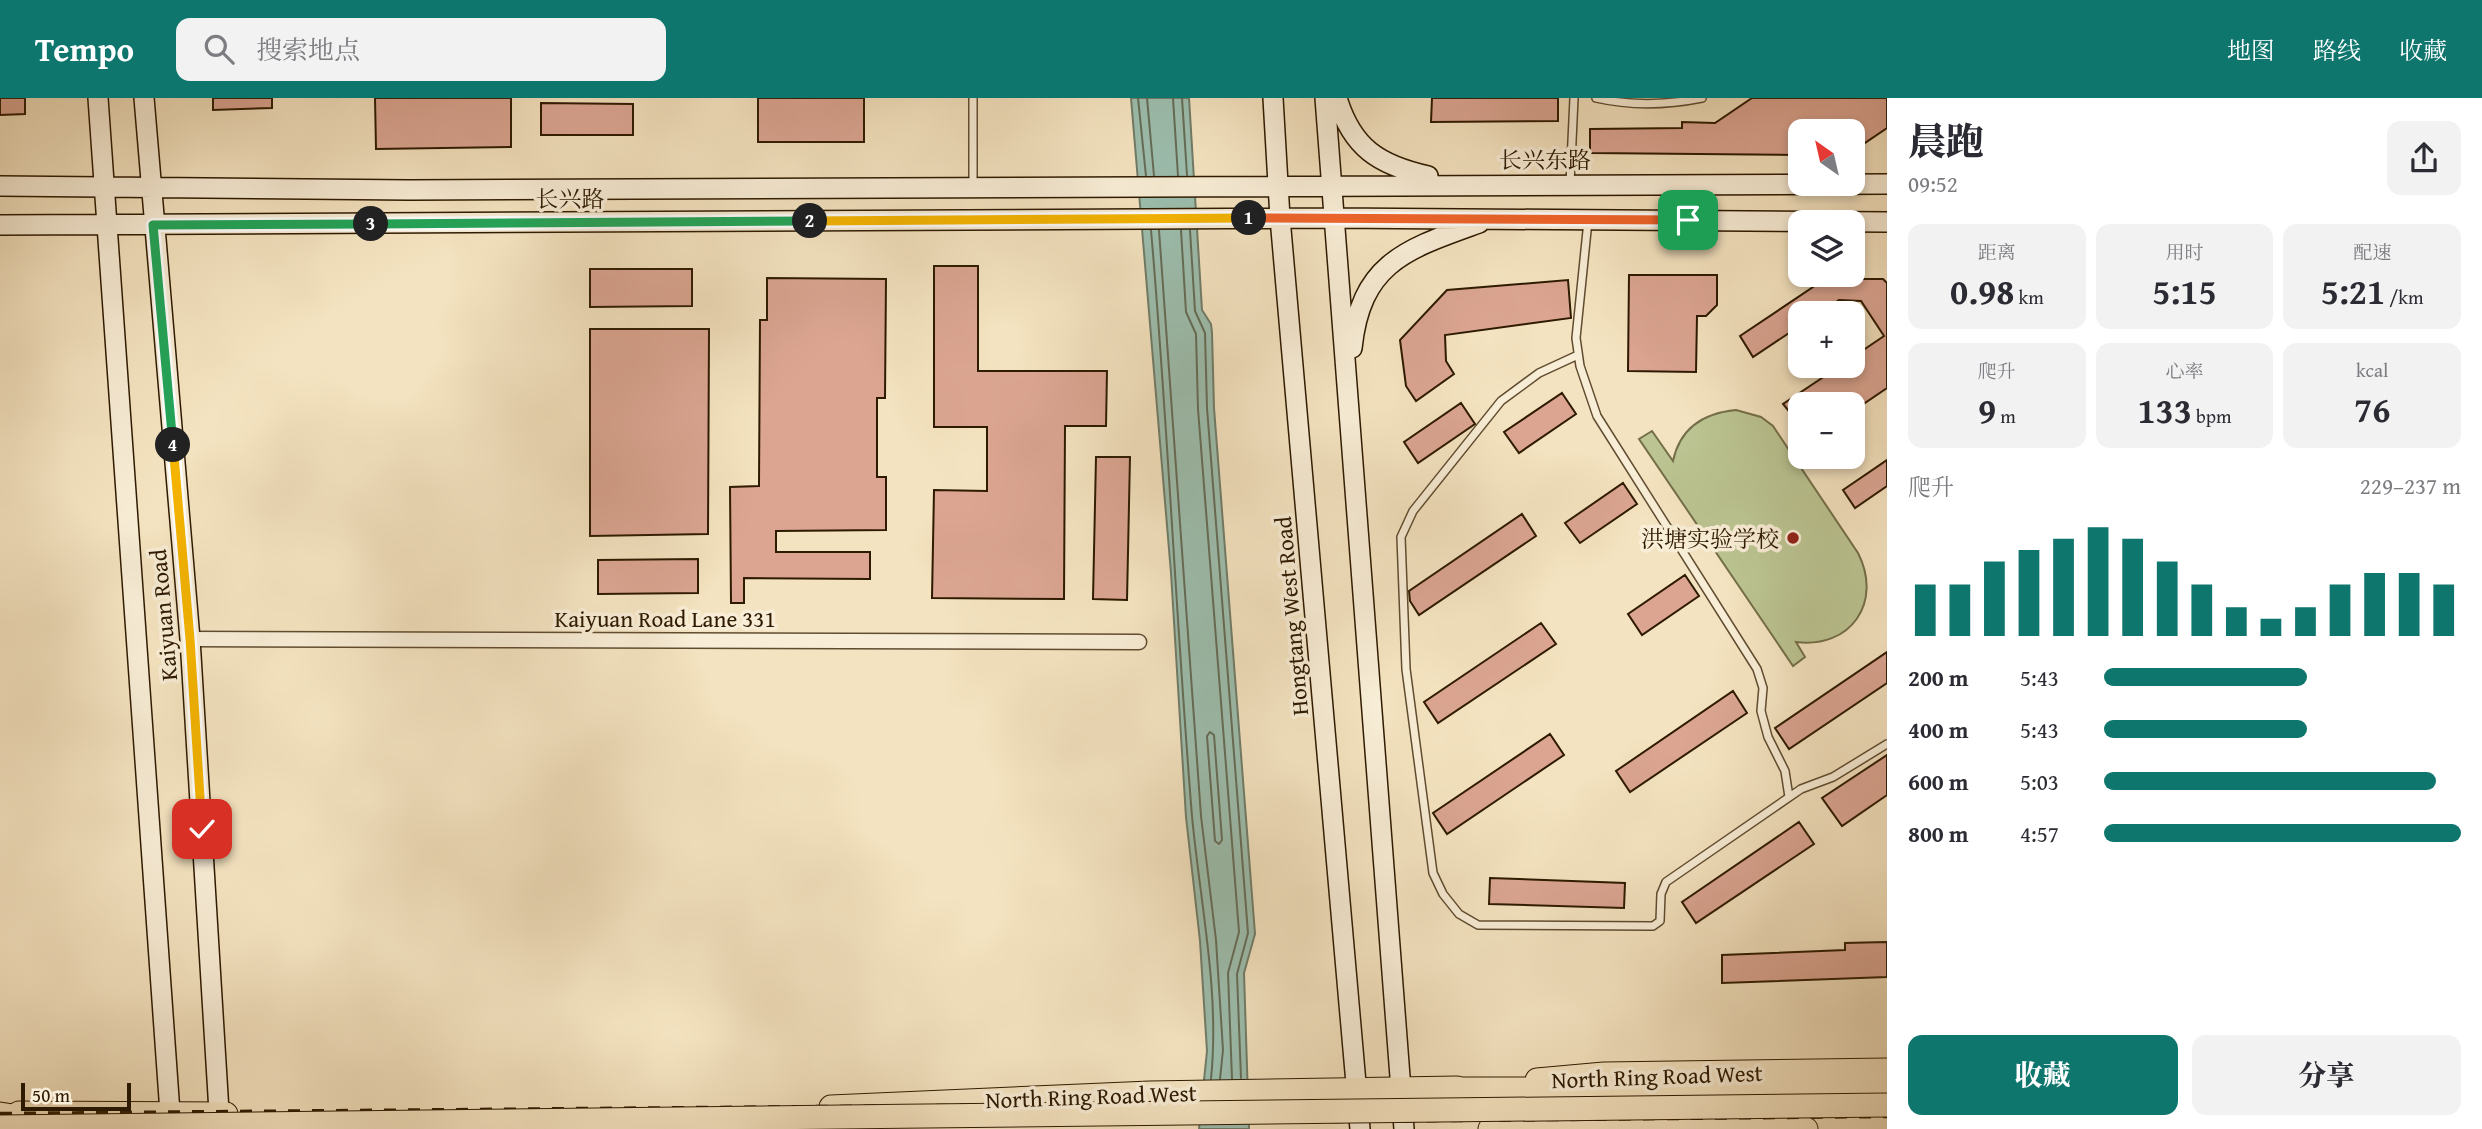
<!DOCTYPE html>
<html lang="zh">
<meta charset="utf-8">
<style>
:root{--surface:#fff;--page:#f2f2f3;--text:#2b2b33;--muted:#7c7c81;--accent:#0f766e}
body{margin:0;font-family:"Gentium Book Plus","Noto Serif SC",serif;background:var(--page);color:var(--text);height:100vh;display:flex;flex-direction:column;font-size:26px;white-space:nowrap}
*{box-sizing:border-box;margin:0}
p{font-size:23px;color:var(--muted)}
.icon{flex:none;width:38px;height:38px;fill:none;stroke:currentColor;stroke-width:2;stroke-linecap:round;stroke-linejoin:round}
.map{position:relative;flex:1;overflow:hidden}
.details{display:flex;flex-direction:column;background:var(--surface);width:595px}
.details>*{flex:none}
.needle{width:46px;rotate:326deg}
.fabs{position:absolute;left:1788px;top:21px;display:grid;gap:14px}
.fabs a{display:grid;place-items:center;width:77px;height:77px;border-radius:14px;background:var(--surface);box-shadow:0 4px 10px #0003;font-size:35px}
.scale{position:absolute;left:21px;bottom:18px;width:110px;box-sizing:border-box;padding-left:7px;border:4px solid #2e1a00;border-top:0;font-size:19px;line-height:24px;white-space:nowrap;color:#2e1a00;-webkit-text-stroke:5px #f8edd6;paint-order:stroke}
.pin{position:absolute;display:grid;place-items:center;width:60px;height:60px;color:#fff;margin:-30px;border-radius:14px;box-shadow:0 4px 10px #0006}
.km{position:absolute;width:35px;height:35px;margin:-18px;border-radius:50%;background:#222;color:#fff;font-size:19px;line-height:35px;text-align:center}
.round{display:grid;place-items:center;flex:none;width:74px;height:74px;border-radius:14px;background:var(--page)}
.headline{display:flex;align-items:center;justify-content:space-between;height:119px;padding:0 21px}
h1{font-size:38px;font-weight:800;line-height:52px}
.figures{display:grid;grid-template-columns:repeat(3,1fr);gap:10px;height:119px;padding:7px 21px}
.figures div{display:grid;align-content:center;border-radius:14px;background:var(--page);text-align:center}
.figures b{font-size:35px;font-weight:800}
.figures small{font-size:19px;font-weight:400}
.figures p{font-size:19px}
.chart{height:196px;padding:14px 21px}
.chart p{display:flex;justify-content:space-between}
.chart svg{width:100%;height:126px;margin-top:7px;stroke:var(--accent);stroke-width:6}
.button{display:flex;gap:14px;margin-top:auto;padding:14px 21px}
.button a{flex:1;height:80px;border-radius:14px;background:var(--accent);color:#fff;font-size:28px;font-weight:800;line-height:80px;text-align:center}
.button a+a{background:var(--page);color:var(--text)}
ul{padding:0 21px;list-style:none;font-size:23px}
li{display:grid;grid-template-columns:112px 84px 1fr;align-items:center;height:52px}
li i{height:18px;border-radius:9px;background:var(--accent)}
header{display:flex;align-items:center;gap:42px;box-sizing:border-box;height:98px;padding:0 35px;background:var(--accent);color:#fff}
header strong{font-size:33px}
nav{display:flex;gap:38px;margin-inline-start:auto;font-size:24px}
.search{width:490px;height:63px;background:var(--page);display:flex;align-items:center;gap:18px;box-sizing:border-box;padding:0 24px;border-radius:14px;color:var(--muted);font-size:26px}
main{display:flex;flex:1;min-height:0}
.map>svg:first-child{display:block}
.green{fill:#bbc492;stroke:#746f49;stroke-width:2}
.water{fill:#9cbeae;stroke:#707c68;stroke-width:2}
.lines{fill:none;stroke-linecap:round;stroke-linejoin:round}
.shore{stroke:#656c57;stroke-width:2}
.building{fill:#dba592;stroke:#2e1a00;stroke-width:2}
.service-casing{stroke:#604c30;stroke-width:10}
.minor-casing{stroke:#604c30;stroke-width:17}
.secondary-casing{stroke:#2e1a00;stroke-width:22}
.primary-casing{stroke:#2e1a00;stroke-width:25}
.trunk-casing{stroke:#2e1a00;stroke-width:25}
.service{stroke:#f8edd6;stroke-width:7}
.minor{stroke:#f8edd6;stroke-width:14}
.secondary{stroke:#f8edd6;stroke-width:19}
.primary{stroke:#f4e3c0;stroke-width:23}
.trunk{stroke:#f4e3c0;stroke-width:23}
.rail{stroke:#2e1a00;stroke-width:4.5;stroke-dasharray:12 12;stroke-linecap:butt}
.trunk-bridge-casing{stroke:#2e1a00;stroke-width:25;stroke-linecap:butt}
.trunk-bridge{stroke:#f4e3c0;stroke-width:23}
.split-1-casing{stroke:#fff;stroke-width:14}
.split-2-casing{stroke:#fff;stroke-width:14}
.split-3-casing{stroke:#fff;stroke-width:14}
.split-4-casing{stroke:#fff;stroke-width:14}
.split-5-casing{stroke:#fff;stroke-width:14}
.split-1{stroke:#f0652b;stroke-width:9}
.split-2{stroke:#f5b400;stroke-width:9}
.split-3{stroke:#22a559;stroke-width:9}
.split-4{stroke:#22a559;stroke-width:9}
.split-5{stroke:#f5b400;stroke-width:9}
.poi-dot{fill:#8f2418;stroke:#f8edd6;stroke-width:2.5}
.labels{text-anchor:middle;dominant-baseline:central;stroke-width:7;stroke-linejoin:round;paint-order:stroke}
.street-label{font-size:23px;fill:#2e1a00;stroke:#f8edd6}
.poi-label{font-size:23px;fill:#2e1a00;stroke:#f8edd6;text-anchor:end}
</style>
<header>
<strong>Tempo</strong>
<div class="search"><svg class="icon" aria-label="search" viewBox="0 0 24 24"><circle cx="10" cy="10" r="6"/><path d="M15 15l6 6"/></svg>搜索地点</div>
<nav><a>地图</a><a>路线</a><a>收藏</a></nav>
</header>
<main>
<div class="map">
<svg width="1887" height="1031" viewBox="0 0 1887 1031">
<rect width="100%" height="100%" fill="#f4e3c0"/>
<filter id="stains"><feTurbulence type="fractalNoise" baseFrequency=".00286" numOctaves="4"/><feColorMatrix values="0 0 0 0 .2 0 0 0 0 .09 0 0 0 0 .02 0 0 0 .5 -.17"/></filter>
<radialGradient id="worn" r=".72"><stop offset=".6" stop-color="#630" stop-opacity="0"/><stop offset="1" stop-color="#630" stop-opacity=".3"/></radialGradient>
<path class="green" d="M1736 312 1761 319 1773 328 1858 455C1883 504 1851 551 1796 544L1805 559 1793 568 1639 341 1652 333 1673 363C1680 330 1704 315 1736 312Z"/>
<path class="water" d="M1131 0H1189L1202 212 1211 226 1212 235 1214 310 1255 836 1244 875 1249 1031H1199L1207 953 1200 843 1186 719 1171 475Z"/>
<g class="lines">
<path class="shore" d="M1138 0 1146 78
M1147 0 1154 78
M1173 0 1178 78
M1182 0 1187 77
M1151 132C1168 327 1176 523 1192 718 1200 805 1220 893 1211 981
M1159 132 1201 718 1216 842 1223 952 1220 981
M1181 132 1186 214 1196 236 1198 311 1239 834 1228 875 1232 981
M1190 132 1195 213 1205 235 1207 310 1248 835 1237 876 1241 980
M1210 634 1214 637 1222 742 1219 746 1215 743 1207 638Z"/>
</g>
<path class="building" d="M0 0H25V16L0 17Z
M213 0H272V10L213 12Z
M375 0H511V49L376 51Z
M758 0H864V44H758Z
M1432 0H1558V23L1431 24Z
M1752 0H1887V30L1853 53V33H1801V57L1590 55V31L1682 30V24L1715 25Z
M541 5 633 6V37H541Z
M934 168H978V273H1107L1106 328H1065L1064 501 932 500 934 392 987 393V329H934Z
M590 171H692V208L590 209Z
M1629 177H1717V207L1706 218H1697L1696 274 1628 273Z
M767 180 886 181 885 300H877V379H886V432L776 433V454H870V481L744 480V505H731L730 389 759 388 760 222H767Z
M1825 181H1883L1887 185V290L1853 313V306H1801V328L1783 306 1840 268H1853V259L1884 238 1861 203 1839 202 1819 215H1801V227L1753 259 1740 238Z
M1568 182 1571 220 1445 237 1446 263 1454 276 1416 303 1406 288 1400 242 1447 192Z
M590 231H709L708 436 590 438Z
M1562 295 1576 316 1519 355 1504 334Z
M1461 305 1475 326 1418 365 1404 344Z
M1096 359H1130L1127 502 1093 501Z
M1887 362V388L1855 410 1843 392Z
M1623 385 1637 406 1580 445 1565 425Z
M1522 416 1536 438 1419 517 1410 503 1409 493Z
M698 461V495L598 496V462Z
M1685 477 1699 498 1642 537 1628 516Z
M1541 525 1556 546 1438 625 1424 604Z
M1887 554V585L1789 651 1775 630Z
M1733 593 1747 615 1630 694 1616 673Z
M1550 636 1564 657 1447 736 1433 715Z
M1887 657V697L1842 728 1822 700Z
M1799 724 1814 746 1696 825 1682 804Z
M1490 780 1625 785 1624 810 1489 806Z
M1887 844V879L1722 885V857L1845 852V845Z"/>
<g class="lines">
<defs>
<path id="service" d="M973 0V87
M1596 0C1631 8 1667 7 1702 0
M1570 86 1574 0
M1588 123 1576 240 1580 268 1597 318 1757 571 1763 590 1761 613 1768 639 1785 673 1789 699
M1578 257 1539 275 1501 303 1413 413 1401 439 1406 571 1433 775 1443 796 1459 816 1478 827 1653 828 1660 823 1661 796 1666 784 1801 691 1833 679 1887 646"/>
<path id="minor" d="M190 541 1139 544"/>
<path id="secondary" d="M98 0 171 1029
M144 0 190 541 220 1030
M1273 0 1280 120 1360 1031
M1325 0 1404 1031
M1337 0C1352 50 1379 67 1428 78
M0 88 409 92 1887 86
M0 127 1334 120 1887 124
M1352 250C1361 164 1407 151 1479 125"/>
<path id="primary" d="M1537 982 1604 976 1887 972
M831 1009 1150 995 1457 990
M19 1015 226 1016"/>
<path id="trunk" d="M1440 991H1887
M0 1016 40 1022
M1490 1031H1806"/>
</defs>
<use href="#service" class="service-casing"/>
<use href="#minor" class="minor-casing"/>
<use href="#secondary" class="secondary-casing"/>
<use href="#primary" class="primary-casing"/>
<use href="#trunk" class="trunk-casing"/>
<use href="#service" class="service"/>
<use href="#minor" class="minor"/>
<use href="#secondary" class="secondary"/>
<use href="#primary" class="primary"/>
<use href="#trunk" class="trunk"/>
<path class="rail" d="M0 1016 1887 1000
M467 1031 1887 1018"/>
<defs>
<path id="trunk-bridge" d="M0 1029C629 1025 1258 1010 1887 1007"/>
</defs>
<use href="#trunk-bridge" class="trunk-bridge-casing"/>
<use href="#trunk-bridge" class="trunk-bridge"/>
</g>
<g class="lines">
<defs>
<path id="split-1" d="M1249 120 1688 122"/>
<path id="split-2" d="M810 123 1249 120"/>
<path id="split-3" d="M371 126 810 123"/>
<path id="split-4" d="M173 347 153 127 371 126"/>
<path id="split-5" d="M173 347 190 541 202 731"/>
</defs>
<use href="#split-1" class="split-1-casing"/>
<use href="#split-2" class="split-2-casing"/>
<use href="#split-3" class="split-3-casing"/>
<use href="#split-4" class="split-4-casing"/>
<use href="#split-5" class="split-5-casing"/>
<use href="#split-1" class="split-1"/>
<use href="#split-2" class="split-2"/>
<use href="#split-3" class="split-3"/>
<use href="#split-4" class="split-4"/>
<use href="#split-5" class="split-5"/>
</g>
<circle class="poi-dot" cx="1793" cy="440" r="7"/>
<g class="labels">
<g class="street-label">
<text x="1545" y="61">长兴东路</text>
<text x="570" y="100">长兴路</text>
<text transform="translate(163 517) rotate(-95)">Kaiyuan Road</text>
<text transform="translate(1291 518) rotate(-95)">Hongtang West Road</text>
<text x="665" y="520">Kaiyuan Road Lane 331</text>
<text transform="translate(1657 978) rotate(-2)">North Ring Road West</text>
<text transform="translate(1091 998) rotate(-2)">North Ring Road West</text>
</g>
<g class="poi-label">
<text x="1779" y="440">洪塘实验学校</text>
</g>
</g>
<rect width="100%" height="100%" filter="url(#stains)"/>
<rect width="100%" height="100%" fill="url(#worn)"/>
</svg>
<div class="fabs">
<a><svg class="needle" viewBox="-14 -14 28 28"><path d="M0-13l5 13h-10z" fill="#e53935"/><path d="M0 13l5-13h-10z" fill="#7c7c81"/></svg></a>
<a><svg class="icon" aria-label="layers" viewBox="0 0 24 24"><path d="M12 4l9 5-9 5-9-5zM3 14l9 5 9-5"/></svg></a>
<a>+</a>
<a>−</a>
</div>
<div class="scale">50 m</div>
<div class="pin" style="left:1688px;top:122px;background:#1e9e55"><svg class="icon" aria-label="arrive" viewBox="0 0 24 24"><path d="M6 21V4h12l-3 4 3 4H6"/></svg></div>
<div class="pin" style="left:202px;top:731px;background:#d93025"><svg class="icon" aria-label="check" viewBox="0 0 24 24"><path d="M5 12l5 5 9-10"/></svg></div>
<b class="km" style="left:1249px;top:120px">1</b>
<b class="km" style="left:810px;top:123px">2</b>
<b class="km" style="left:371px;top:126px">3</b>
<b class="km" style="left:173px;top:347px">4</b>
</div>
<section class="details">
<div class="headline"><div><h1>晨跑</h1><p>09:52</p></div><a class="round"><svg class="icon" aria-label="share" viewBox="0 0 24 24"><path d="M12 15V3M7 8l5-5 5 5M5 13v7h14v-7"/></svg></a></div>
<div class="figures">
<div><p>距离</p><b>0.98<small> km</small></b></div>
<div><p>用时</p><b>5:15</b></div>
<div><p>配速</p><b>5:21<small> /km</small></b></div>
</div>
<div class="figures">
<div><p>爬升</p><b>9<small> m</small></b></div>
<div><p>心率</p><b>133<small> bpm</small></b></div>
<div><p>kcal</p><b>76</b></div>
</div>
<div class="chart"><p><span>爬升</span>229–237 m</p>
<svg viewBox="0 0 160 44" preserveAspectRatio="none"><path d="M5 44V26M15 44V26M25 44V18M35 44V14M45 44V10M55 44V6M65 44V10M75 44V18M85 44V26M95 44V34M105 44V38M115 44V34M125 44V26M135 44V22M145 44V22M155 44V26"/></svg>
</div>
<ul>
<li><b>200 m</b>5:43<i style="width:57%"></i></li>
<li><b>400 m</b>5:43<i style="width:57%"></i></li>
<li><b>600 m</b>5:03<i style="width:93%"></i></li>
<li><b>800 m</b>4:57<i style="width:100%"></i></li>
</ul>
<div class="button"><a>收藏</a><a>分享</a></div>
</section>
</main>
